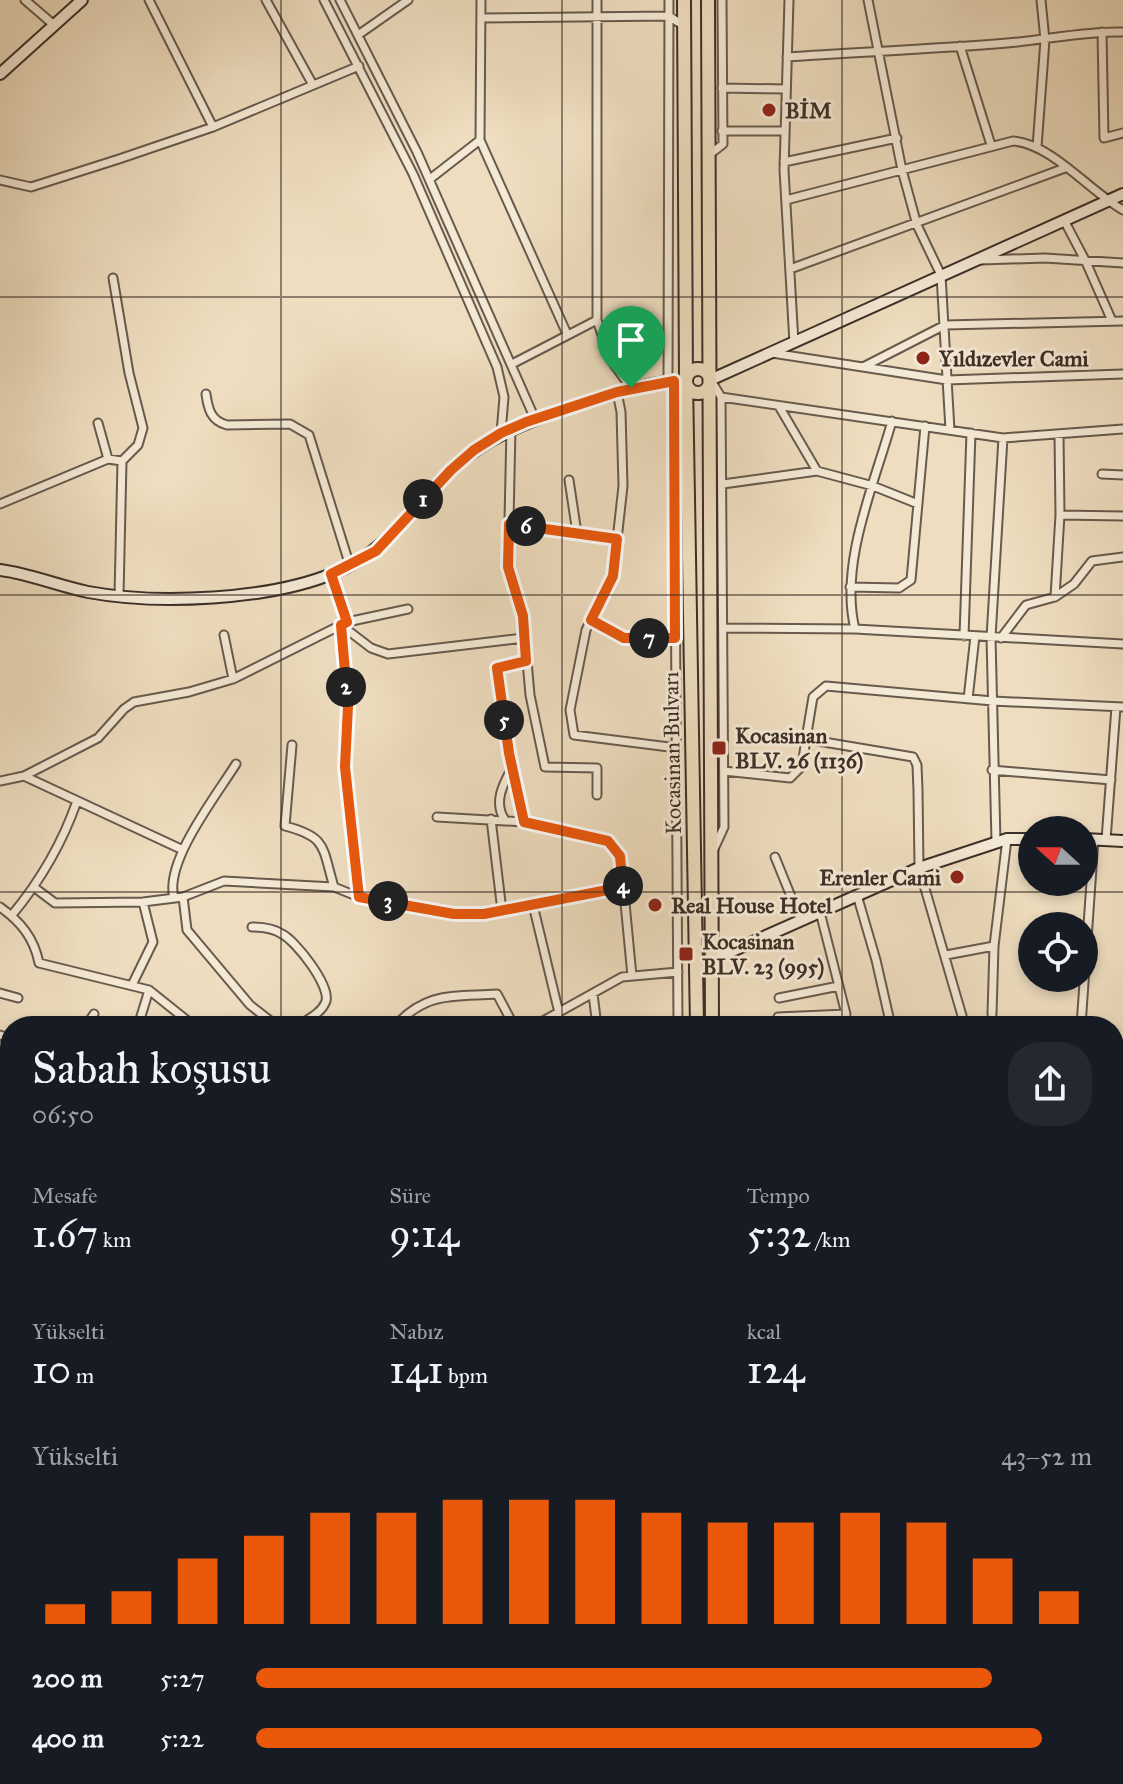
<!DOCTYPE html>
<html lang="tr">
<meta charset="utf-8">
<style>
:root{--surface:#171b24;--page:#242831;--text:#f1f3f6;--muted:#9ea1a6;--accent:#ea580c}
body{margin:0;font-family:"IM FELL Great Primer",serif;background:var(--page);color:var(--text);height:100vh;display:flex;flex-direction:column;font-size:30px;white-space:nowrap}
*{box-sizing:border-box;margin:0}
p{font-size:26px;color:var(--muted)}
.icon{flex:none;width:44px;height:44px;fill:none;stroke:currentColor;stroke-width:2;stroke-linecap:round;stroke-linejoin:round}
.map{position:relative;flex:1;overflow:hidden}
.panel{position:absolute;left:0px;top:1016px;width:1124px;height:768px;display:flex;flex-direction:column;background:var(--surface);border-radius:32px 32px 0 0;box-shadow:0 4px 12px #0003}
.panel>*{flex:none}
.needle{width:52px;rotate:291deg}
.fabs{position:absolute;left:1018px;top:816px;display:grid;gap:16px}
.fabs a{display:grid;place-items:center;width:80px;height:80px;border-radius:50%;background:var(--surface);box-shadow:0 4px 12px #0003;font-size:40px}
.pin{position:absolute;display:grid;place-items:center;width:68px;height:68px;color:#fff;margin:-82px -34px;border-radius:50% 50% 50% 0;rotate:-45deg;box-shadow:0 0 8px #0007}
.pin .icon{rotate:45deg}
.km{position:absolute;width:40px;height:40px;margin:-20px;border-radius:50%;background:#222;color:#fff;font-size:22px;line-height:40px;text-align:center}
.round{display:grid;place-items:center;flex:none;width:84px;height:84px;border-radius:32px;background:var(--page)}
.overview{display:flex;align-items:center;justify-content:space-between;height:136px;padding:0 32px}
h1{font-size:44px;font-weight:600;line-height:60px}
.metrics{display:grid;grid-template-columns:repeat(3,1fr);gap:12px;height:136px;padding:8px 32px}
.metrics div{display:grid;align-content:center}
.metrics b{font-size:40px;font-weight:600}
.metrics small{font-size:22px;font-weight:400}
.metrics p{font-size:22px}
.chart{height:224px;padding:16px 32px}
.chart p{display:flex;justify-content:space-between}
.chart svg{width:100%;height:144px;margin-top:8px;stroke:var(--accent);stroke-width:6}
ul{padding:0 32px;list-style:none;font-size:26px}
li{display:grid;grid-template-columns:128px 96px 1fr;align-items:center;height:60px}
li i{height:20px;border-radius:10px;background:var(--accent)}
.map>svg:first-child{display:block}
.grass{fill:url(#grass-dots);stroke:#7b785c;stroke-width:2}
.park{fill:#bac091;stroke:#7b785c;stroke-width:2}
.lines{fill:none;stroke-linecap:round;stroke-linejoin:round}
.street-casing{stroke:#685a4e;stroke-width:11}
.secondary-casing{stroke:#3c2f28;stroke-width:14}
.primary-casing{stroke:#3c2f28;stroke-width:15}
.highway-casing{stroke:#3c2f28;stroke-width:16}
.street{stroke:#f4e9d5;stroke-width:7}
.secondary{stroke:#f4e9d5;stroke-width:10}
.primary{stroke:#eeddbf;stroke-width:11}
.highway{stroke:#eeddbf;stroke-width:12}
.route-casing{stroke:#fff;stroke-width:16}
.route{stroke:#ea580c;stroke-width:10}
.grid{fill:none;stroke:#3c2f28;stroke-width:2;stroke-opacity:0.55}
.poi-dot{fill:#8f2418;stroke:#f4e9d5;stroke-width:3}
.labels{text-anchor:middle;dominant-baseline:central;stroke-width:6;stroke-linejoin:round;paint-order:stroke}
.poi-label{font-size:22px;font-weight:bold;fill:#3c2f28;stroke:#f4e9d5;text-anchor:start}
.street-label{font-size:22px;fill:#3c2f28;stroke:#f4e9d5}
</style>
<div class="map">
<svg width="1123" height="1784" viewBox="0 0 1123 1784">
<defs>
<pattern id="grass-dots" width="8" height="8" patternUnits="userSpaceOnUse" patternTransform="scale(2)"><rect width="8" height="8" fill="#bac091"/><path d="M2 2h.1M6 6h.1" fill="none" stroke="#989c76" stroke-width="1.8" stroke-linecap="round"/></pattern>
</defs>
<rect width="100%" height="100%" fill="#eeddbf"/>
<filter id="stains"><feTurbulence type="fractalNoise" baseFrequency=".0025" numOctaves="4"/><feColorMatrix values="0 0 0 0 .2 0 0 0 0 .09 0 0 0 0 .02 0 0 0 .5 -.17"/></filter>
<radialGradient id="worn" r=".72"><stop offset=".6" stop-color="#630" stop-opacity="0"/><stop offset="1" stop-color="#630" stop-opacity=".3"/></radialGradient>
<path class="grass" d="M1114 1322 1123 1323V1367L1115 1369Z"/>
<path class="park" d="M767 1774H841L842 1784H775Z"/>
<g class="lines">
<defs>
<path id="street" d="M25 0 54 25
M149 0 213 127
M266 0 313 85
M324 0 413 174 497 367 504 397 501 433
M340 0 417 152 535 419
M481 0 480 140 567 334
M597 0V320L610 359 631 388
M789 0 784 170 794 343
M868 0 902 170 917 225 941 275 950 430
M481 18 669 16 684 26
M1102 32 1104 138 1123 133
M358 35 408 0
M960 46 991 145
M787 57C861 52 934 49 1007 43 1046 40 1084 31 1123 32
M722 88 786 89
M722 131H785
M1037 147 1045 40 1041 0
M709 155 723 144 722 0
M784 162 897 138
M430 179 480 140
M0 180 31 187 119 159 213 127 359 66
M786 200 1013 141C1052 144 1089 191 1123 210
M1065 222 1086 262 1112 321
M981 260 1045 258 1123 263
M790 269 1065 168
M113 278 129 373 143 428 138 445 122 461 119 596
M772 353 947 380 1123 374
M512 364 597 320
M863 367 945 325 1123 321
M674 381 678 1026
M668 382 669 0
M712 382 721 397 724 827 714 849
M617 392 621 412 623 486 613 576 586 630 570 710 574 735 677 748
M206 394C208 409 211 421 227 425L290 424 309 435 350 566
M721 397 1003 438 1123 429
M780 408 817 471
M98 423 108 459
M511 428 508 567 523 616 530 695 545 767 597 768V795
M1102 474 1123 475
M569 480 577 533
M723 484 817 471 873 486 918 504
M0 504 108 459 122 461
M1060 515 1123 516
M509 524 617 539
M331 574 347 622
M850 587 899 588 911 580 925 426
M1055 597 1074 584 1092 561 1123 557
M591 620 624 638H675
M341 625 348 706 345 767 359 897
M341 625 371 648 388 654 524 638
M724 628 855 629 1123 644
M855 629C839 564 874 485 892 421
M224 635 233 679
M964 636 971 433
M1001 638 1026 605 1055 597 1060 515 1059 434
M968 699 975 636
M292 745 285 826C328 837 322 848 334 887L359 897 454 914H484L623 887
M992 770 1111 780
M724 771 790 778 802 766 806 739
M24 776 98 738 124 709 134 702 189 692 233 679 347 622 408 609
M0 781 24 776 183 850
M437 817 524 822 603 839 616 847 621 861 632 976
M491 819 502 911
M505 820C493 803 503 784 512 768
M524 822 509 753 497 668 526 661
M1106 840 1116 707
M996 842 991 637 1003 438
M775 857 801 921
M35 888 55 903 143 902 183 897 224 881 334 887
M857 895 876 960 891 1026
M183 897 187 930 250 1005 277 1026
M174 898C164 862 216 796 236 764
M533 905 559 1013
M0 907C21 922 34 938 39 963L149 990 194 1026
M12 915C41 880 62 844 77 801
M252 927C262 927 273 928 282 934 296 941 330 985 326 1001 322 1013 308 1019 298 1026
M1028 951 1032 952
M946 955 994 946
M132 985 153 942 143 902
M0 993 18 998
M593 994 597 1026
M779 998 839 986
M992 1014 994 946 1007 839
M778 1017 846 1014 820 912
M86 1026 94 1014
M138 1026 149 990
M395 1026C427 991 453 997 497 994L514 1026
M534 1026 622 977 678 972
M965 1026 919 868 918 790 917 765 913 757 806 739 813 697 826 686 993 701 1123 707
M1081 1026 1094 839
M0 1035 10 1039
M1114 1053 1123 1054
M0 1118 9 1107
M1114 1144 1123 1142
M1114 1173H1123
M0 1193 10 1179
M1114 1225 1123 1219
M0 1266 10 1253
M0 1358 10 1347
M0 1395 10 1405
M0 1429 10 1418
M0 1518 10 1506
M1114 1565H1123
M1123 1591 1118 1645 1123 1646
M0 1600 10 1589
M0 1650 10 1661
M0 1696 10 1686
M1114 1765 1123 1767
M92 1774 99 1784
M852 1774V1784
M18 1784 28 1774
M123 1784 132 1774
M215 1784 227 1774
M482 1784 490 1774
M977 1784 978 1774"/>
<path id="secondary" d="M0 74 82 0
M710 380 1123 194
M0 570C31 574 58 586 88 592 158 605 269 600 334 573 389 551 410 508 451 470 489 435 532 420 580 404 615 393 649 381 686 381
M1084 839 1123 841
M712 960 919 868 1007 839H1032"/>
<path id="primary" d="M1114 1312 1123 1314
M1114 1377 1123 1374
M753 1774 759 1784
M267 1784 308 1779 399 1784
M663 1784 670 1774"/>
<path id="highway" d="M684 0 686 381 697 1026
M708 0 712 1026
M686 381a12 12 0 1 1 24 0a12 12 0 1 1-24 0Z
M690 1774V1784
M735 1774V1784
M707 1784H715"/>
</defs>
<use href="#street" class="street-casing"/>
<use href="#secondary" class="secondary-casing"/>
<use href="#primary" class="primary-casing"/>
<use href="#highway" class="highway-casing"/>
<use href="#street" class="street"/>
<use href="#secondary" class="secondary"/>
<use href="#primary" class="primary"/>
<use href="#highway" class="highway"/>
</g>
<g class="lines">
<defs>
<path id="route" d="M674 381 675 638H624L591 620 613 576 617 539 509 524 508 567 523 616 526 661 497 668 509 753 524 822 608 841 620 856 623 887 484 914H454L359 897 345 767 348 706 341 625 347 622 331 574 376 551 451 470 474 450 501 433 526 422 617 392Z"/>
</defs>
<use href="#route" class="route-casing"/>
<use href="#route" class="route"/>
</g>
<path class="grid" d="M281 0V1026M562 0V1026M842 0V1026M0 297H1123M0 595H1123M0 892H1123M0 1189H10M1114 1189H1123M0 1487H10M1114 1487H1123M281 1774V1784M562 1774V1784M842 1774V1784"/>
<g class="poi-dot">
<circle cx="769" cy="110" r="8"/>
<circle cx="923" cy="358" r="8"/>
<rect x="711" y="740" width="16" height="16" rx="4"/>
<circle cx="957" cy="877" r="8"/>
<circle cx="655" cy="905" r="8"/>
<rect x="678" y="946" width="16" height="16" rx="4"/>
</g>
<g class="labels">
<g class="poi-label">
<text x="785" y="110">BİM</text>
<text x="939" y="358">Yıldızevler Cami</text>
<text x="735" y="735">Kocasinan<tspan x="735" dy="25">BLV. 26 (1136)</tspan></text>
<text x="941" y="877" text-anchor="end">Erenler Cami</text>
<text x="671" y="905">Real House Hotel</text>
<text x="702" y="941">Kocasinan<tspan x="702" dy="25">BLV. 23 (995)</tspan></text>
</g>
<g class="street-label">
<text transform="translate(672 753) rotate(-91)">Kocasinan Bulvarı</text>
</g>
</g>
<rect width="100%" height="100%" filter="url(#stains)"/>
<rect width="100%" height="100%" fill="url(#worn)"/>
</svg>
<div class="fabs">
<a><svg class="needle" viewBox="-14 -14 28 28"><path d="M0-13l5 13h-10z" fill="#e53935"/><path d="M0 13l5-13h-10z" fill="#9ea1a6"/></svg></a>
<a><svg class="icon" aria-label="locate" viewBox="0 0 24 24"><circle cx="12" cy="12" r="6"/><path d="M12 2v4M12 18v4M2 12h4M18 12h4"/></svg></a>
</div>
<div class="pin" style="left:631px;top:388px;background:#1e9e55"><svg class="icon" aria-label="arrive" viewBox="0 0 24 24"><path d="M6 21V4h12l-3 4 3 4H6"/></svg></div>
<b class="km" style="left:423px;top:499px">1</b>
<b class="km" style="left:346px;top:687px">2</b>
<b class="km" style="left:388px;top:901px">3</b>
<b class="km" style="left:623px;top:886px">4</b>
<b class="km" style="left:504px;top:720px">5</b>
<b class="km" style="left:526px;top:526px">6</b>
<b class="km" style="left:649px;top:638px">7</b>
<section class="panel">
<div class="overview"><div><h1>Sabah koşusu</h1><p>06:50</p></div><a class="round"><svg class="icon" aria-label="share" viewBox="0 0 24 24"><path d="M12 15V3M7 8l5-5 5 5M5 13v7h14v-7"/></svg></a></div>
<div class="metrics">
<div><p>Mesafe</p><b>1.67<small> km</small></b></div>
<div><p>Süre</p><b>9:14</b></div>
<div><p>Tempo</p><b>5:32<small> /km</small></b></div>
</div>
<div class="metrics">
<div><p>Yükselti</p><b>10<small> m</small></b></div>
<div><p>Nabız</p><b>141<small> bpm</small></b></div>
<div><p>kcal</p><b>124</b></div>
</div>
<div class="chart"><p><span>Yükselti</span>43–52 m</p>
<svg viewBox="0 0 160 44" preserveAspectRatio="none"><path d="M5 44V38M15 44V34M25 44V24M35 44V17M45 44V10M55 44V10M65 44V6M75 44V6M85 44V6M95 44V10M105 44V13M115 44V13M125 44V10M135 44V13M145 44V24M155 44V34"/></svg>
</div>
<ul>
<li><b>200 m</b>5:27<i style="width:88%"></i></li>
<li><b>400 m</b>5:22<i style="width:94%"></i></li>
</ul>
</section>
</div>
